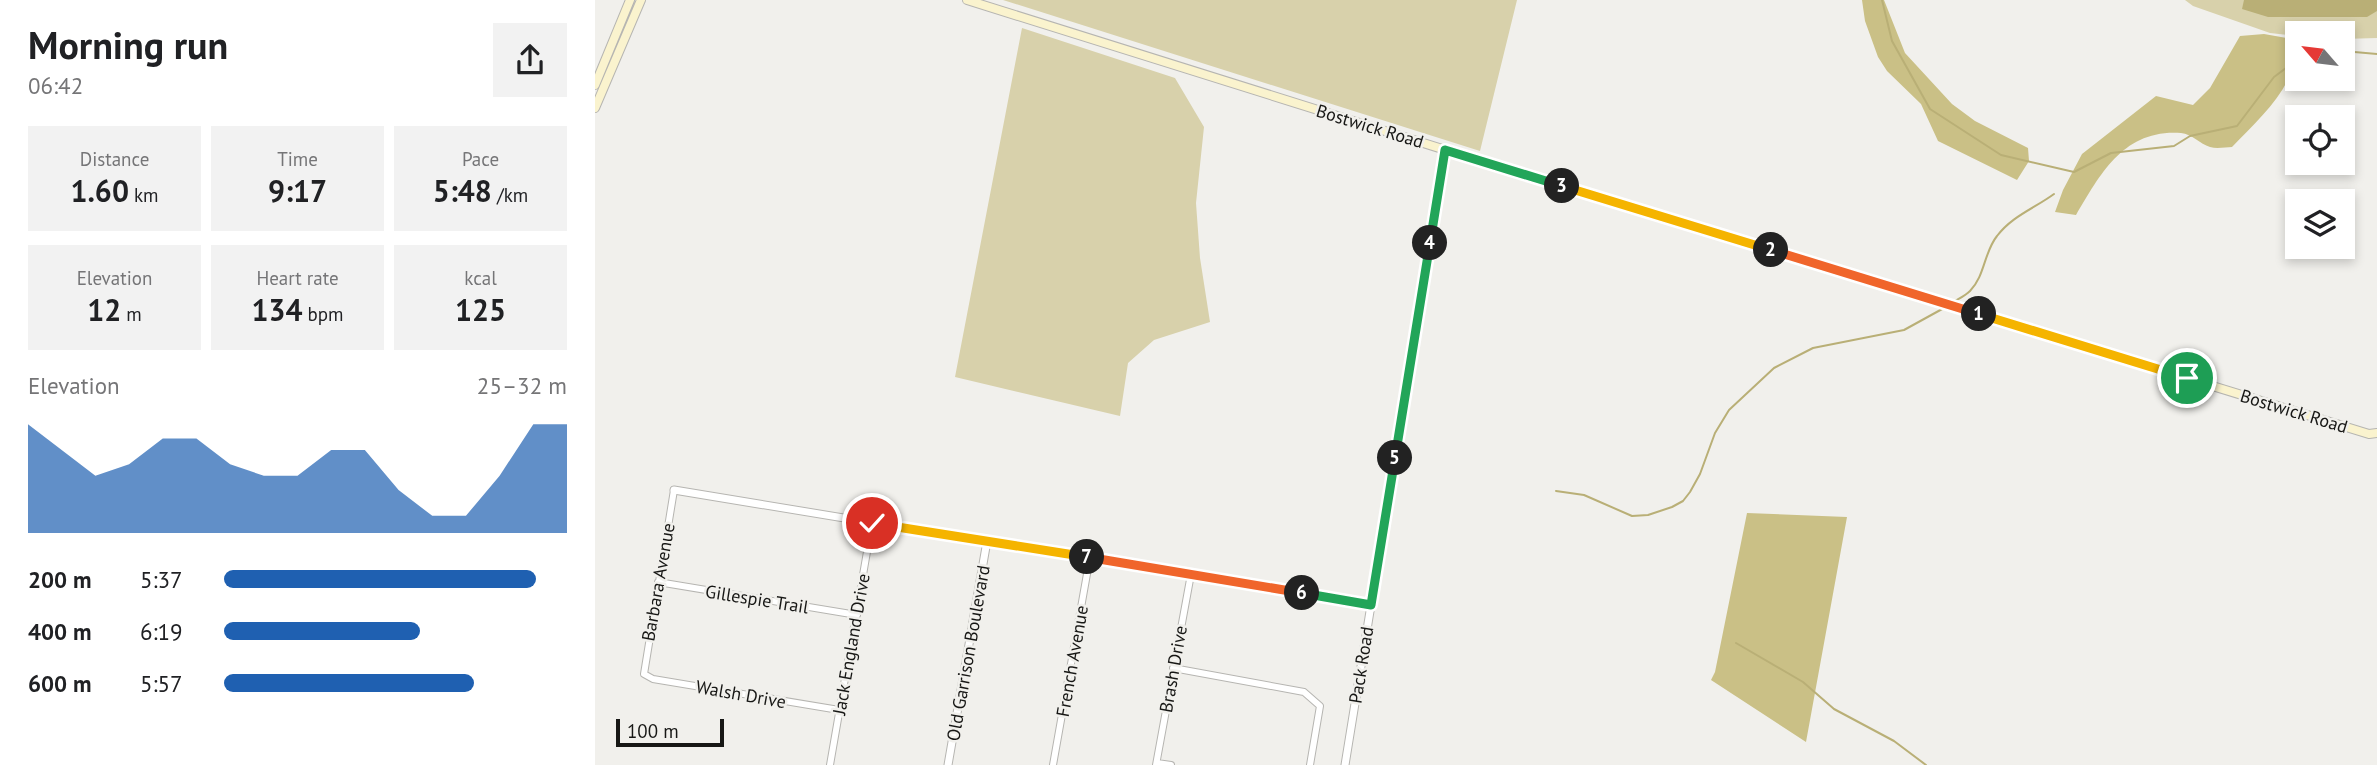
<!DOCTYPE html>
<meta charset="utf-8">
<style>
:root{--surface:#fff;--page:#f2f2f2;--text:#202124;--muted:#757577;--accent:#1f60b1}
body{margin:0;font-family:"PT Sans",sans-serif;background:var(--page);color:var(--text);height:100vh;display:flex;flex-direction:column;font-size:26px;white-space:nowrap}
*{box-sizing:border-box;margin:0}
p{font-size:23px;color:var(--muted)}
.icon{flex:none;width:38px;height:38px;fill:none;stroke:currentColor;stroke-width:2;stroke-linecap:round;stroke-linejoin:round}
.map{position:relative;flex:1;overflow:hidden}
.details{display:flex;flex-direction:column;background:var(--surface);width:595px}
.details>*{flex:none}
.needle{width:46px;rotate:298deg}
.buttons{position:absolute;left:1690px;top:21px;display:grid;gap:14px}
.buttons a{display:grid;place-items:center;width:70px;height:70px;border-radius:0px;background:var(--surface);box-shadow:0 4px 10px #0003;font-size:35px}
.scale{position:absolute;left:21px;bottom:18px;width:108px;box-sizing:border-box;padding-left:7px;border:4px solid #171715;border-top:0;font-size:19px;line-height:24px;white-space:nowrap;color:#171715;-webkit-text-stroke:5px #f1f0ec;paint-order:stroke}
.pin{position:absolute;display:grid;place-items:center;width:60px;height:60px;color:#fff;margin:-30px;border:4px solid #fff;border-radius:50%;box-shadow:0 2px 7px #0007}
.km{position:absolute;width:35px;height:35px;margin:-18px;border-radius:50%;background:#222;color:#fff;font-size:19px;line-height:35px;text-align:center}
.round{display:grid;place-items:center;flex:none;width:74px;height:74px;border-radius:0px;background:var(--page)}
.headline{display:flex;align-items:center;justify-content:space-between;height:119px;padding:0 28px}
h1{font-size:38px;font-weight:700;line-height:52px}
.figures{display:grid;grid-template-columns:repeat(3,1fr);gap:10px;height:119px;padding:7px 28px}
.figures div{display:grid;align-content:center;border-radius:0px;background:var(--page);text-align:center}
.figures b{font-size:30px;font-weight:700}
.figures small{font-size:19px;font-weight:400}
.figures p{font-size:19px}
.chart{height:196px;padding:14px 28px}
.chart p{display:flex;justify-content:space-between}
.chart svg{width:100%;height:126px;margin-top:7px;fill:var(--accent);opacity:.7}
ul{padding:0 28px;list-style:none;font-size:23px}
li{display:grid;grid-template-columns:112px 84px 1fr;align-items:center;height:52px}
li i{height:18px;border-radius:9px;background:var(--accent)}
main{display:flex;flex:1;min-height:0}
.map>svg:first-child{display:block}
.green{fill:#d8d1ab}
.forest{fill:#cac086}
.water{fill:#b9af76}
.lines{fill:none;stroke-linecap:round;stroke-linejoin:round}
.stream{stroke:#b9af76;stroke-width:2}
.minor-casing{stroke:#b6b5b1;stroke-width:8}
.tertiary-casing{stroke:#b6b5b1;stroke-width:9}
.secondary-casing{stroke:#b6b5b1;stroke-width:10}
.minor{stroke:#fff;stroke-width:6}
.tertiary{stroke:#fff;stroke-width:7}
.secondary{stroke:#faf3ce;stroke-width:8}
.split-1-casing{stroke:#fff;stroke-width:14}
.split-2-casing{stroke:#fff;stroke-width:14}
.split-3-casing{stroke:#fff;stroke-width:14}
.split-4-casing{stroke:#fff;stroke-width:14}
.split-5-casing{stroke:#fff;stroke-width:14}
.split-6-casing{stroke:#fff;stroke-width:14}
.split-7-casing{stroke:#fff;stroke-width:14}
.split-8-casing{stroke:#fff;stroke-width:14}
.split-1{stroke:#f5b400;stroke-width:9}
.split-2{stroke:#f0652b;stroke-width:9}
.split-3{stroke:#f5b400;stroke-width:9}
.split-4{stroke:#22a559;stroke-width:9}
.split-5{stroke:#22a559;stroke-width:9}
.split-6{stroke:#22a559;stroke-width:9}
.split-7{stroke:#f0652b;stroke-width:9}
.split-8{stroke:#f5b400;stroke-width:9}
.labels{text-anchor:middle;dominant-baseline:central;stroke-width:5;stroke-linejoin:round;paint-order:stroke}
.street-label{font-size:18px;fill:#171715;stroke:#f1f0ec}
</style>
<main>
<section class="details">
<div class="headline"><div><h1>Morning run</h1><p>06:42</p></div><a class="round"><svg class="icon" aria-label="share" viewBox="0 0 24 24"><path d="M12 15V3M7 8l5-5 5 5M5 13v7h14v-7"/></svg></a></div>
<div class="figures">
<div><p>Distance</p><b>1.60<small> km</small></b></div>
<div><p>Time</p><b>9:17</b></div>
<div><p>Pace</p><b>5:48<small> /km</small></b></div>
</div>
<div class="figures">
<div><p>Elevation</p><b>12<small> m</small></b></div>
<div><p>Heart rate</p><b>134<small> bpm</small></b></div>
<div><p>kcal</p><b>125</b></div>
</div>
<div class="chart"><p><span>Elevation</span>25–32 m</p>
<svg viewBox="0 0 160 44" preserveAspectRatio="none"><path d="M0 44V6L10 15L20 24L30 20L40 11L50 11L60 20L70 24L80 24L90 15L100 15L110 29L120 38L130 38L140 24L150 6L160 6V44z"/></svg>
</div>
<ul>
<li><b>200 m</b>5:37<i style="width:91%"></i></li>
<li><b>400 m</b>6:19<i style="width:57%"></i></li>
<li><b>600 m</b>5:57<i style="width:73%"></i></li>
</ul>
</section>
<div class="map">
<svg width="1782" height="765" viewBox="0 0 1782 765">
<rect width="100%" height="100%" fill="#f1f0ec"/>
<path class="green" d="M408 0H922L885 151Z
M1590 0H1782V38L1748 39V33H1703V36L1675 33 1598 6Z
M427 28 580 78 609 127 601 203 605 258 615 322 559 340 533 363 525 416 360 377Z"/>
<path class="forest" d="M1267 0H1289L1310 53 1357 104 1380 121 1433 148 1434 161 1422 180 1343 141 1326 104 1292 71 1283 57 1270 21Z
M1669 34 1703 40C1703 85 1666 117 1637 147 1631 147 1622 149 1615 147 1605 144 1597 134 1586 133 1529 129 1506 173 1481 215L1460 212 1468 190 1487 154 1561 96 1598 105 1615 88 1645 36Z
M1152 513 1252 517 1211 742 1116 680 1120 672Z"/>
<path class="water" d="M1649 0H1782V11L1772 17H1673L1647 9Z"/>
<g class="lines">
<path class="stream" d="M1287 0 1297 41 1335 109 1406 155 1479 172 1516 153 1579 146 1595 136 1642 126 1679 77 1703 59
M1748 51 1782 54
M1357 303C1363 299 1370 296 1375 291 1390 276 1389 252 1402 236 1417 216 1440 208 1459 194
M961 491 989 495 1037 516 1053 515 1077 507 1088 501 1095 492 1105 474 1120 433 1134 410 1179 368 1218 348 1309 330 1349 308
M1141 643 1208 682 1239 709 1299 741 1331 765"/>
<defs>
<path id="minor" d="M79 490 49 674 58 679 244 710
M63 582 262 615
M578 668 709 692 725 706 715 765
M562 763 576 765
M235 765 277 523
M458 765 495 557
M561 765 596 574"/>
<path id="tertiary" d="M79 490 776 605
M353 765 392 541
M750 765 850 150"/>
<path id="secondary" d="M372 0 956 183 1774 434 1782 433
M0 85 35 0
M0 108 46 0"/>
</defs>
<use href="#minor" class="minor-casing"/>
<use href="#tertiary" class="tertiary-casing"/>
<use href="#secondary" class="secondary-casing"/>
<use href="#minor" class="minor"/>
<use href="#tertiary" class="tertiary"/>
<use href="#secondary" class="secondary"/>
</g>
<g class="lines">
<defs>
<path id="split-1" d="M1384 314 1592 378"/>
<path id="split-2" d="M1176 250 1384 314"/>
<path id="split-3" d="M967 186 1176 250"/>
<path id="split-4" d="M835 243 850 150 967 186"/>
<path id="split-5" d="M800 458 835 243"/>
<path id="split-6" d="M707 593 776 605 800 458"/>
<path id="split-7" d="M492 557 707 593"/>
<path id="split-8" d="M277 523 492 557"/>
</defs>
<use href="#split-1" class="split-1-casing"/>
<use href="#split-2" class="split-2-casing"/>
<use href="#split-3" class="split-3-casing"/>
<use href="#split-4" class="split-4-casing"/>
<use href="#split-5" class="split-5-casing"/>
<use href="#split-6" class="split-6-casing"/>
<use href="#split-7" class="split-7-casing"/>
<use href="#split-8" class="split-8-casing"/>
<use href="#split-1" class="split-1"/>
<use href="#split-2" class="split-2"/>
<use href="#split-3" class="split-3"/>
<use href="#split-4" class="split-4"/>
<use href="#split-5" class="split-5"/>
<use href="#split-6" class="split-6"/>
<use href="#split-7" class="split-7"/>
<use href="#split-8" class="split-8"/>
</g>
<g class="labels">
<g class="street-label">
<text transform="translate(775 126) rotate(17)">Bostwick Road</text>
<text transform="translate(1699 411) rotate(17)">Bostwick Road</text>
<text transform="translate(63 582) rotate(-80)">Barbara Avenue</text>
<text transform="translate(162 599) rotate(9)">Gillespie Trail</text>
<text transform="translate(256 644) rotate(-80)">Jack England Drive</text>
<text transform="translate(373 653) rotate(-80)">Old Garrison Boulevard</text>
<text transform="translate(477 661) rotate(-80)">French Avenue</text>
<text transform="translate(766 665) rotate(-81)">Pack Road</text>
<text transform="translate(578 669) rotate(-80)">Brash Drive</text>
<text transform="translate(146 694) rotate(10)">Walsh Drive</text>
</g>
</g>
</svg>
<div class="buttons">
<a><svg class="needle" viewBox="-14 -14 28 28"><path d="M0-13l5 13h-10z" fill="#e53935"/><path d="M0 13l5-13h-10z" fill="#757577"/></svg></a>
<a><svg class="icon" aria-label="locate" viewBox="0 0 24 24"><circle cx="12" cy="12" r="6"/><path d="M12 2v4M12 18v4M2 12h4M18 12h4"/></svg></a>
<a><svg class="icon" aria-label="layers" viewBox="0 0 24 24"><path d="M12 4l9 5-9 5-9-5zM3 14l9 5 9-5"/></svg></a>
</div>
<div class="scale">100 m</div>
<div class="pin" style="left:1592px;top:378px;background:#1e9e55"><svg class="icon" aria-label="arrive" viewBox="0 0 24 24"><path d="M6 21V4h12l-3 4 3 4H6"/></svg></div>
<div class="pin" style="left:277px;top:523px;background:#d93025"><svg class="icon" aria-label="check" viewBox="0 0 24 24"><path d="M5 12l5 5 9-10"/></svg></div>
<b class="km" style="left:1384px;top:314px">1</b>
<b class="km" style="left:1176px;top:250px">2</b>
<b class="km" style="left:967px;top:186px">3</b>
<b class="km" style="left:835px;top:243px">4</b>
<b class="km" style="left:800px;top:458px">5</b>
<b class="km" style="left:707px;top:593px">6</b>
<b class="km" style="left:492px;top:557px">7</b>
</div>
</main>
